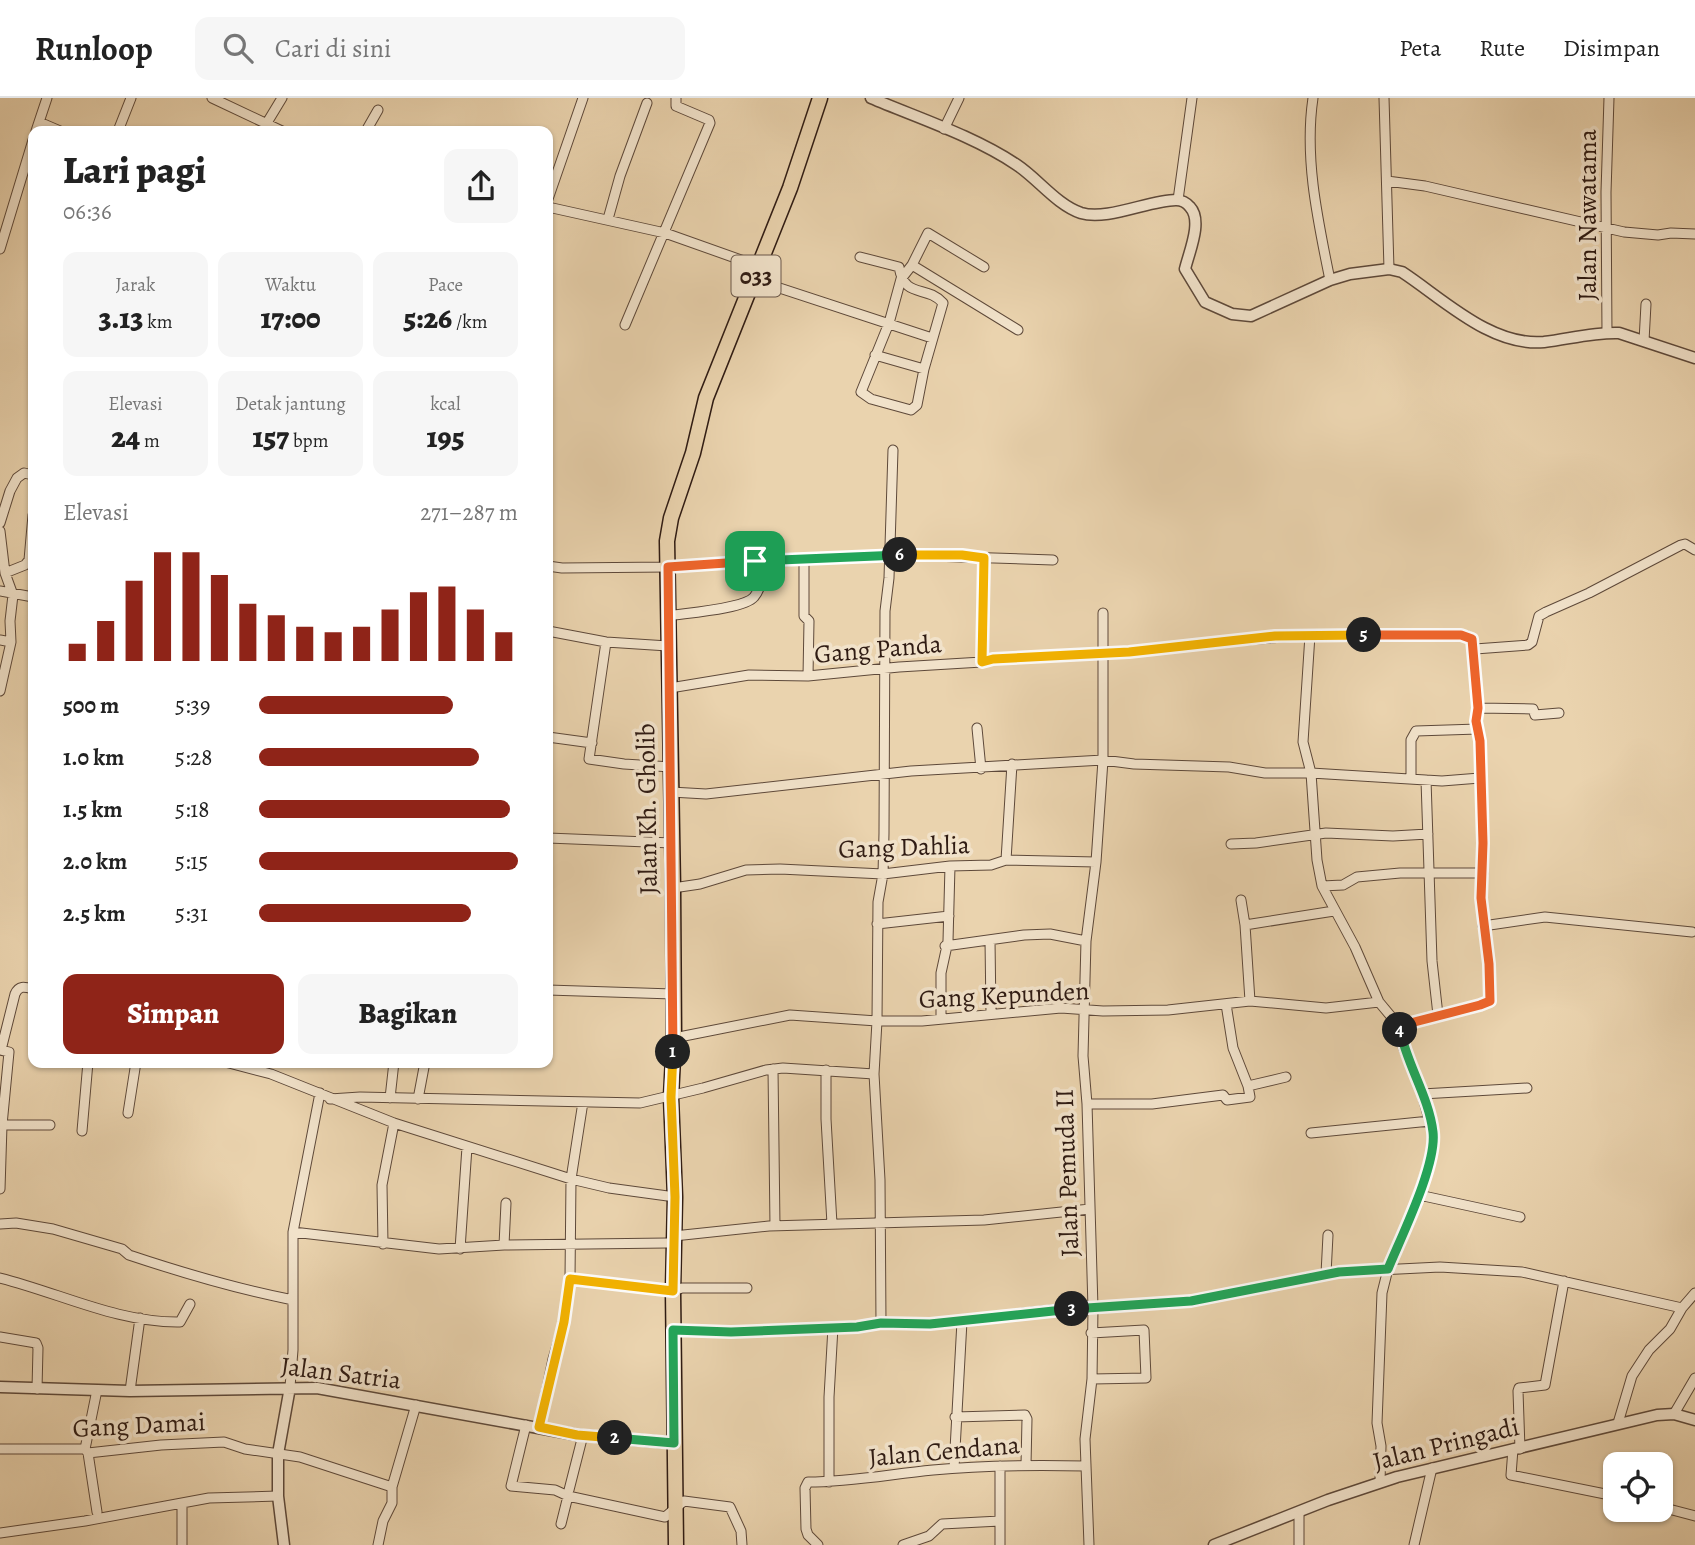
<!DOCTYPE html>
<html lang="id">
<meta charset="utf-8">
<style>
:root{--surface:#fff;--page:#f6f6f6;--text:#222;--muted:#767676;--line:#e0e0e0;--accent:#8f2418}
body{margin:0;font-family:Alegreya,serif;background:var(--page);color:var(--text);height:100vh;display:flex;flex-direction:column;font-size:26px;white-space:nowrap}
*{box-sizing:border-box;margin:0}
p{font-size:23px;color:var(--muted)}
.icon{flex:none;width:38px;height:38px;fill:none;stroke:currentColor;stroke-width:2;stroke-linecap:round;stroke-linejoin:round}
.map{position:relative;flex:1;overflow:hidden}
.sheet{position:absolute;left:28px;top:28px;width:525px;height:942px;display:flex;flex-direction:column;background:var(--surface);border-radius:14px;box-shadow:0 2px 5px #0004}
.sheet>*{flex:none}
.controls{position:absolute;left:1603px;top:1354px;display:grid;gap:14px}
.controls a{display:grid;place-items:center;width:70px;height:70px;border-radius:14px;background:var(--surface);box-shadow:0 2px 5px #0004;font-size:35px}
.pin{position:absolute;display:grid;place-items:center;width:60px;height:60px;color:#fff;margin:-30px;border-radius:14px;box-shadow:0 4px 10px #0006}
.km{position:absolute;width:35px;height:35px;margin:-18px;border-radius:50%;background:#222;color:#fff;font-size:19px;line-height:35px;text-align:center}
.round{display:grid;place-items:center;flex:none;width:74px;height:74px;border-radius:14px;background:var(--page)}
.head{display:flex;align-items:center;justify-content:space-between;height:119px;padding:0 35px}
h1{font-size:38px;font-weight:800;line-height:52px}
.metrics{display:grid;grid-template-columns:repeat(3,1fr);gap:10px;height:119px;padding:7px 35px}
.metrics div{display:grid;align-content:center;border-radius:14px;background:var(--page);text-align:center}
.metrics b{font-size:30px;font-weight:800}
.metrics small{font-size:19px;font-weight:400}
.metrics p{font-size:19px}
.chart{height:196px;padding:14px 35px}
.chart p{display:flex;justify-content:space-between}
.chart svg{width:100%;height:126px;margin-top:7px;stroke:var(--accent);stroke-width:6}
.primary-button{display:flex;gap:14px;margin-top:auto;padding:14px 35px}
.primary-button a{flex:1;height:80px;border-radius:14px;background:var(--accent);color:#fff;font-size:28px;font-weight:800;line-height:80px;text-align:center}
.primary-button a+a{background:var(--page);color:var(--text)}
ul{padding:0 35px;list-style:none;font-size:23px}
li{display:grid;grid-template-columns:112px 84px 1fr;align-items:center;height:52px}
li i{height:18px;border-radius:9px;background:var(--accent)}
header{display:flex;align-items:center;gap:42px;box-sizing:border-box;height:98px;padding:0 35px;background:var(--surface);border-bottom:2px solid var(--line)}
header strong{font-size:33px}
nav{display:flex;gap:38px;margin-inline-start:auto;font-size:24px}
.search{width:490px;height:63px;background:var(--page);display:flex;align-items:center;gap:18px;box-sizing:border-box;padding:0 24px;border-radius:14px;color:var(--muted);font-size:26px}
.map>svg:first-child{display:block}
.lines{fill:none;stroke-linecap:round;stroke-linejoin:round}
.minor-casing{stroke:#5e493a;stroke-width:11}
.tertiary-casing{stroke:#5e493a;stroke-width:13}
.primary-casing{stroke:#2f1b13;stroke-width:17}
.minor{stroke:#f1e2ca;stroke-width:9}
.tertiary{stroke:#f1e2ca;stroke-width:10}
.primary{stroke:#ead3ae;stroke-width:14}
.split-1-casing{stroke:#fff;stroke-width:14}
.split-2-casing{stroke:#fff;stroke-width:14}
.split-3-casing{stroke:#fff;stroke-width:14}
.split-4-casing{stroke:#fff;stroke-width:14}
.split-5-casing{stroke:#fff;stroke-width:14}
.split-6-casing{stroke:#fff;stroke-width:14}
.split-7-casing{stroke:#fff;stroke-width:14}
.split-1{stroke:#f0652b;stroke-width:9}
.split-2{stroke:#f5b400;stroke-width:9}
.split-3{stroke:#22a559;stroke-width:9}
.split-4{stroke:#22a559;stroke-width:9}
.split-5{stroke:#f0652b;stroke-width:9}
.split-6{stroke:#f5b400;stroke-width:9}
.split-7{stroke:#22a559;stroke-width:9}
.labels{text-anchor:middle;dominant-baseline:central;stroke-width:7;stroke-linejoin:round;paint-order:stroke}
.shield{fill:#f1e2ca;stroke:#69574a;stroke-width:2}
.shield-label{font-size:24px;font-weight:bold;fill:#2f1b13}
.street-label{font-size:26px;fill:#2f1b13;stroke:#f1e2ca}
</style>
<header>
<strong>Runloop</strong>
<div class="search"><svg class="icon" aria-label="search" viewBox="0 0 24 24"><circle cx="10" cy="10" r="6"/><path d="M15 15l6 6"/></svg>Cari di sini</div>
<nav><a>Peta</a><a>Rute</a><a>Disimpan</a></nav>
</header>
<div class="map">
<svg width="1695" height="1447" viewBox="0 0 1695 1447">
<rect width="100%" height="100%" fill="#ead3ae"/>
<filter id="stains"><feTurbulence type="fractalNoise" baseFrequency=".00286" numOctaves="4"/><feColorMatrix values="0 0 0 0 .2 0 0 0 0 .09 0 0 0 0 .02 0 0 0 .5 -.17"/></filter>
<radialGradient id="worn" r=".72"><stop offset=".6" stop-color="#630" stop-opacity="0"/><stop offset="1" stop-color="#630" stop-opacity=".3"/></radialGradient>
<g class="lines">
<defs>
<path id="minor" d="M212 0 282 33
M1313 0C1304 60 1318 123 1330 182
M1384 0 1389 171
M39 24 60 33
M944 31 959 0
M36 33 47 0
M118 33 131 0
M262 33 282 0
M366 33 378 12
M1387 83 1425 88 1624 134 1658 137 1671 135 1695 136
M548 101 583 0
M1178 102 1192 0
M548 109 665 135 758 168
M608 121 620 78 647 5
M0 151 33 42
M860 159 899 169C905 202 926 186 943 205L924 271 917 307 911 312 871 301 861 294 889 225 901 181 912 167 928 135 984 169
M912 167 1018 232
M755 182 932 240
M625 227 710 25 709 22 676 8V0
M1607 235 1606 94 1609 0
M1644 243 1646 206
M875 257 924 271
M0 425 10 393 17 380 24 375 33 377
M0 433 5 475 13 497 10 523 11 544 0 593
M804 461V518L809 523 808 578
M548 468 562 470 668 469 898 457 1053 462
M5 475 25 467 29 462 33 417
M0 493 33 499
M668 518C686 515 744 511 754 499 762 490 763 474 766 463
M548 533 606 544 668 548
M1310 537 1303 644 1311 675 1317 762 1322 788 1355 849 1379 904 1399 928 1402 946 1422 996 1433 1035 1432 1054 1425 1077 1412 1115 1388 1171 1382 1195 1377 1325 1381 1348 1380 1384
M0 542 11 544
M606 544 589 661 624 666 671 669
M1475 551 1528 547 1532 544 1539 518 1546 514 1589 495 1681 447 1685 446 1695 452
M982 564 984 460
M670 590 749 577 808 578 899 569 982 564 993 561 1129 554 1219 544 1310 537 1467 538 1472 541 1478 610 1476 623 1480 643 1483 745 1481 800 1489 866 1490 903 1480 907 1399 928
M1478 610 1533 611 1535 617 1559 615
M977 630 981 671
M548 639 592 645
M1411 680V642L1416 633 1478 631
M1426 682 1432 863 1438 917
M671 694 706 696 911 673 1103 662 1134 666 1229 669 1265 675H1311L1442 683 1480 680
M548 740 672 745
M1231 746 1256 745 1326 735 1393 738 1428 736
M1006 762 1012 666
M1322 788 1343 787 1357 779 1400 775H1483
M673 790 700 786 746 772 780 771 883 776 950 768 991 767 1006 762 1096 764
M1241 802 1245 827 1250 903
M877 826 949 818
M1245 827 1334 813
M1483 828 1545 819 1692 834
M990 842 991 916
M945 848 1024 837 1050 836 1086 843
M548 892 673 896
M941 921V875L948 843 950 768
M674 940 790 917 877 923H922L1061 910 1103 913 1168 912 1250 903 1326 910 1379 904
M0 952 9 954 2 1027 0 1091
M1 952 15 896C19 887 25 889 33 891
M225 964 271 976 394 1025 571 1081 609 1090 675 1099
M773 971 775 1128
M826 972V1021L832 1126
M1248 988 1286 979
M1422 996 1527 990
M390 1000 394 964
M330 1001 360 999 640 1005 703 990 766 972 783 970 874 976
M418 1001 425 964
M1087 1006H1152L1223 997 1227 1002 1250 999 1248 988 1233 950 1226 906
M128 1015 136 964
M2 1027H50
M82 1033 88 964
M1311 1035 1430 1023
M1419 1097 1520 1119
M0 1126 16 1125 53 1131 122 1151 129 1157C183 1175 237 1191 293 1202
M293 1134 439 1151 504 1147 667 1145
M674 1138 769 1128 984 1122 1090 1111
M383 1146 382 1087 394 1025
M504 1147 506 1105
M460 1151 467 1049
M1326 1176 1328 1137
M0 1180C60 1195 118 1225 180 1224L190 1206
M570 1181 673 1193 682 1190H747
M881 1225 880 1082 874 976 877 923 878 804 883 776 884 735 885 513 889 480 893 352
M673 1232 731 1234 857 1229 881 1225 930 1226 1061 1211 1191 1203 1339 1174 1440 1169 1522 1174 1682 1210
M1091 1235 1144 1232 1146 1280 1092 1281
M0 1239 36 1245 38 1250 37 1291
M290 1289 293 1252V1134L320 995
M130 1293 140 1220
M1674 1316 1695 1280
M955 1319 1025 1317 1027 1321 1026 1367
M1618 1325 1632 1278 1649 1252 1670 1231 1682 1210 1695 1195
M526 1327 511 1388 555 1392 568 1398 665 1419 684 1403 730 1409 741 1433 742 1447
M539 1329 553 1261 564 1224 570 1181 571 1081 583 1004
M0 1351H85L88 1355 161 1347 224 1344 245 1351 300 1359 392 1389 416 1307
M85 1351 97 1292
M1513 1351 1511 1377 1615 1398
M1520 1351 1518 1293 1519 1290 1545 1287 1564 1183
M88 1355 97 1414
M1000 1368V1447
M954 1370 962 1223
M829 1384V1299L833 1229
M569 1392 583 1337
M1661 1409 1695 1418
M561 1426 568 1398
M0 1435 85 1423 209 1400 278 1398
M182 1447V1406
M378 1447 383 1423 392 1405V1389
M818 1447 808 1437 806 1431 805 1390 808 1384C850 1384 891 1376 933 1372 983 1367 1035 1367 1085 1368
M903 1447 929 1438 942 1426 1000 1423
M1089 1447 1085 1341 1092 1281 1093 1210 1087 1006 1083 958 1086 843 1096 764 1103 662V515
M1299 1447V1414
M1414 1447 1432 1370"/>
<path id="tertiary" d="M871 0C918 20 974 38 1017 67 1038 81 1057 107 1081 115 1107 123 1150 102 1176 102 1181 102 1187 105 1190 109 1203 123 1189 154 1185 171L1205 204 1232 216 1251 218 1330 182 1350 176 1389 171 1402 174C1442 200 1491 249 1544 244 1569 241 1594 234 1619 235L1695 260
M0 1289 130 1293 317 1290 577 1337 674 1345
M284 1447 278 1398V1356L290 1289
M1214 1447 1328 1402 1397 1379 1657 1317 1674 1316 1695 1322"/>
<path id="primary" d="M676 1447 673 1193 675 1099 671 999 674 940 673 790 667 443 671 420 693 355 706 300 790 90 820 0"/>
</defs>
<use href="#minor" class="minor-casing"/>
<use href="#tertiary" class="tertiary-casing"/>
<use href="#primary" class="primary-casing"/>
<use href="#minor" class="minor"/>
<use href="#tertiary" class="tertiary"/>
<use href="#primary" class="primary"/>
</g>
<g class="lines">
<defs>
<path id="split-1" d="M673 954 668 469 755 463"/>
<path id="split-2" d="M615 1340 577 1337 539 1329 564 1224 570 1181 673 1193 675 1099 671 999 673 954"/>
<path id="split-3" d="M615 1340 674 1345 673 1232 731 1234 857 1229 881 1225 930 1226 1072 1211"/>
<path id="split-4" d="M1072 1211 1191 1203 1339 1174 1388 1171C1401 1139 1437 1067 1433 1034 1429 999 1407 967 1400 932"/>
<path id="split-5" d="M1364 537H1461L1472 541 1478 610 1476 623 1480 643 1483 745 1481 800 1489 866 1490 903 1480 907 1399 928 1400 932"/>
<path id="split-6" d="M900 457H962L984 460 982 564 993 561 1129 554 1275 538 1364 537"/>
<path id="split-7" d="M755 463 900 457"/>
</defs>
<use href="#split-1" class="split-1-casing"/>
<use href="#split-2" class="split-2-casing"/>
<use href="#split-3" class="split-3-casing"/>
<use href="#split-4" class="split-4-casing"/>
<use href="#split-5" class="split-5-casing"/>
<use href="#split-6" class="split-6-casing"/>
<use href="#split-7" class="split-7-casing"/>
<use href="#split-1" class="split-1"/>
<use href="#split-2" class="split-2"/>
<use href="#split-3" class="split-3"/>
<use href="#split-4" class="split-4"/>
<use href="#split-5" class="split-5"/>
<use href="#split-6" class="split-6"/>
<use href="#split-7" class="split-7"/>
</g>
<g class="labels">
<rect class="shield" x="731.5" y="157.5" width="49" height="41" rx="5"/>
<g class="shield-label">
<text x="756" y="178">033</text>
</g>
<g class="street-label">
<text transform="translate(1587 117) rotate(-90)">Jalan Nawatama</text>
<text transform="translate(878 551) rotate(-5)">Gang Panda</text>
<text transform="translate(647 711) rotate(-91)">Jalan Kh. Gholib</text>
<text transform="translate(904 749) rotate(-2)">Gang Dahlia</text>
<text transform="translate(1004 897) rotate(-3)">Gang Kepunden</text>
<text transform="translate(1067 1075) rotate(-92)">Jalan Pemuda II</text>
<text transform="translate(341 1275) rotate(7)">Jalan Satria</text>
<text transform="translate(139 1327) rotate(-3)">Gang Damai</text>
<text transform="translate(1446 1346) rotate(-14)">Jalan Pringadi</text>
<text transform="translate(944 1353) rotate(-5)">Jalan Cendana</text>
</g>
</g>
<rect width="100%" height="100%" filter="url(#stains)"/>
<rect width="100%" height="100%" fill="url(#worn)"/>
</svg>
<div class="controls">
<a><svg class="icon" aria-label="locate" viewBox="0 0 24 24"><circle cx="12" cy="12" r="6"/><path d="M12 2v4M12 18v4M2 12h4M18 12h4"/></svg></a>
</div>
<div class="pin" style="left:755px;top:463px;background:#1e9e55"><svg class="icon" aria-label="arrive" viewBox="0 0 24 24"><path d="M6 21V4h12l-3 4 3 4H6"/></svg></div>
<b class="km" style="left:673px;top:954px">1</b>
<b class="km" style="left:615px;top:1340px">2</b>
<b class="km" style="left:1072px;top:1211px">3</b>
<b class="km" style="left:1400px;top:932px">4</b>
<b class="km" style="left:1364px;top:537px">5</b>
<b class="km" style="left:900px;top:457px">6</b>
<section class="sheet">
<div class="head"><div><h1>Lari pagi</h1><p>06:36</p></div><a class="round"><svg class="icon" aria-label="share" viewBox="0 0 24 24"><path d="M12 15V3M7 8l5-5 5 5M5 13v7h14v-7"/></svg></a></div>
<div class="metrics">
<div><p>Jarak</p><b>3.13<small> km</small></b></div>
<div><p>Waktu</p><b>17:00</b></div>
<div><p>Pace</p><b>5:26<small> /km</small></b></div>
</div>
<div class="metrics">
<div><p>Elevasi</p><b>24<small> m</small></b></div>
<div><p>Detak jantung</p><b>157<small> bpm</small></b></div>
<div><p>kcal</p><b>195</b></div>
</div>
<div class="chart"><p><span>Elevasi</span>271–287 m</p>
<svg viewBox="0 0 160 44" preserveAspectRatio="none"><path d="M5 44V38M15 44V30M25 44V16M35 44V6M45 44V6M55 44V14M65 44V24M75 44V28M85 44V32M95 44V34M105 44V32M115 44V26M125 44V20M135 44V18M145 44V26M155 44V34"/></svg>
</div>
<ul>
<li><b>500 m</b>5:39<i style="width:75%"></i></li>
<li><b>1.0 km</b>5:28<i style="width:85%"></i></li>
<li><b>1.5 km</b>5:18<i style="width:97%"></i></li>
<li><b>2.0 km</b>5:15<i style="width:100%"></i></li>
<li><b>2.5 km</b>5:31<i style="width:82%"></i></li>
</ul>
<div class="primary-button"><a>Simpan</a><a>Bagikan</a></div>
</section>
</div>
